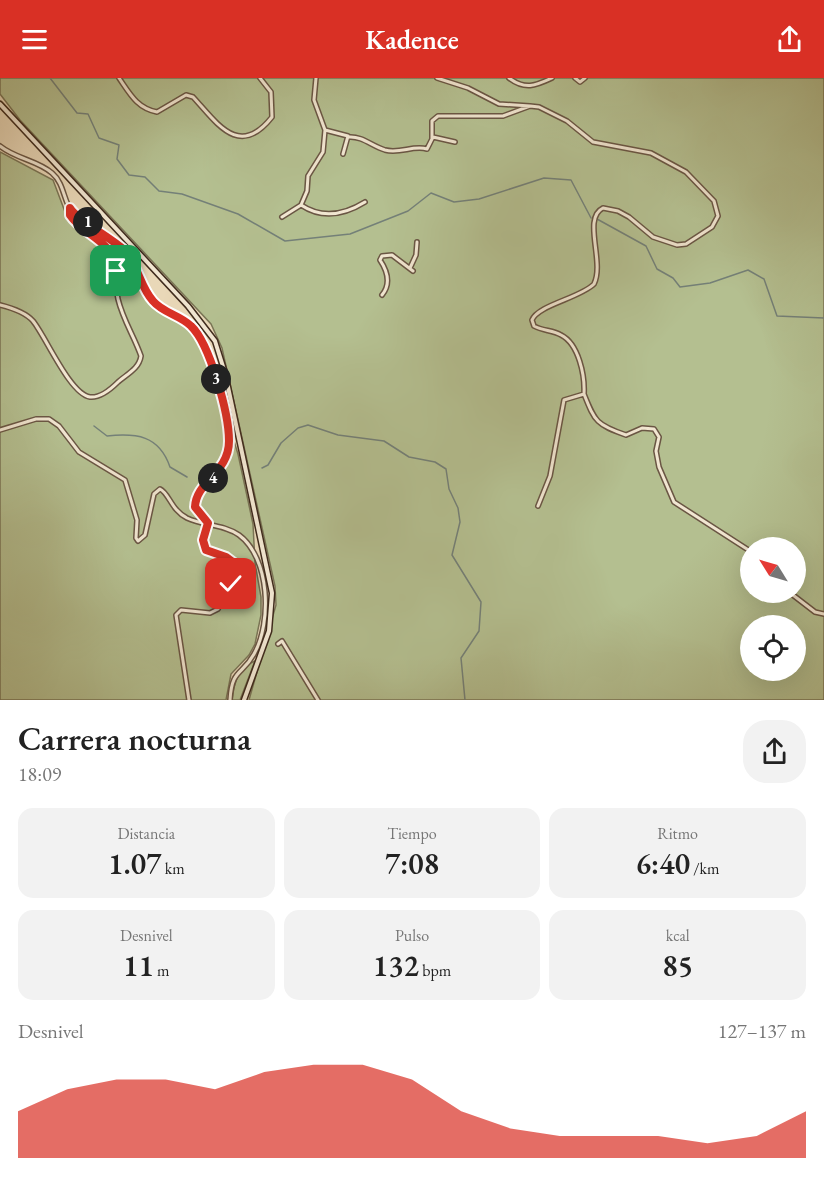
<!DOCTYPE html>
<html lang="es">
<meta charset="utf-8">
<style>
:root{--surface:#fff;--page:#f2f2f2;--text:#222;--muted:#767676;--accent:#d93025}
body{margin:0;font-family:"EB Garamond",serif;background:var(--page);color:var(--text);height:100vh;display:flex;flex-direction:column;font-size:22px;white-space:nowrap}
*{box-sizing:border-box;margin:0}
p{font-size:20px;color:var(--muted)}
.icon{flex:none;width:33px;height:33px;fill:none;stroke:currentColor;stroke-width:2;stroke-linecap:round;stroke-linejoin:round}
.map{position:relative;height:622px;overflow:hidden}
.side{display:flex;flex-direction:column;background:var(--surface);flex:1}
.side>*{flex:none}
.needle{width:39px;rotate:307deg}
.fabs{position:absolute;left:740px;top:459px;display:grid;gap:12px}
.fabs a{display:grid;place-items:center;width:66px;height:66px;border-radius:50%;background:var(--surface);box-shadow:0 6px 24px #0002;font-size:30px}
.pin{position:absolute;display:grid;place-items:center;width:51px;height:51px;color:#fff;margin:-26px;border-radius:12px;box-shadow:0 3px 9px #0006}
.km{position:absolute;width:30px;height:30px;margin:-15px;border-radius:50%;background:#222;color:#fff;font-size:16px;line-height:30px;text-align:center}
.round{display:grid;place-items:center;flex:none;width:63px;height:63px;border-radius:24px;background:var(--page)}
.headline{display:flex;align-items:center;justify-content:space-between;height:102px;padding:0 18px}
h1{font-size:33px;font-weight:600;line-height:45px}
.stats{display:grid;grid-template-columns:repeat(3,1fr);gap:9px;height:102px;padding:6px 18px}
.stats div{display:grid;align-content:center;border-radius:15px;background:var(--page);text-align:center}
.stats b{font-size:30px;font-weight:600}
.stats small{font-size:16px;font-weight:400}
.stats p{font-size:16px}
.chart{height:168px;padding:12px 18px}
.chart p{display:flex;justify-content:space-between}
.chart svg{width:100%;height:108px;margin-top:6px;fill:var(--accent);opacity:.7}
header{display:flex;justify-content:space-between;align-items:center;height:78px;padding:0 18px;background:var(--accent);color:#fff;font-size:27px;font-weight:600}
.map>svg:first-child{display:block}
.green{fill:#b4bf90;stroke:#7a7556;stroke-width:1.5;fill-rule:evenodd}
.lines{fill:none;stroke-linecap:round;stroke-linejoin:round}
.stream{stroke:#748078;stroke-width:1.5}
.minor-casing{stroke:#6a5644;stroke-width:6}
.secondary-casing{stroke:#3f2b1d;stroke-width:7}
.minor{stroke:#f1e6d1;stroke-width:3}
.secondary{stroke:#f1e6d1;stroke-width:4}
.route-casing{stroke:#fff;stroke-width:12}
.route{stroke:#d93025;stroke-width:8}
</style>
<header><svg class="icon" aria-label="menu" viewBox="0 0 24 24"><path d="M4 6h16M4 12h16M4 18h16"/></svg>Kadence<svg class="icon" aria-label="share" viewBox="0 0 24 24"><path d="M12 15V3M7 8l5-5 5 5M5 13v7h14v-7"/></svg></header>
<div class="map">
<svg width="824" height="622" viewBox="0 0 824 622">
<rect width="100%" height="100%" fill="#e9d8b8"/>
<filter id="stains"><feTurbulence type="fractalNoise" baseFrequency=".00333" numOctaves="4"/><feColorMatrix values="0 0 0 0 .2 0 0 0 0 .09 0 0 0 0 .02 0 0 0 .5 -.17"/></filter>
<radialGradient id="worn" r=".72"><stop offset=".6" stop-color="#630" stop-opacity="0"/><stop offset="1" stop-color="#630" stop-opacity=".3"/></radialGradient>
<path class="green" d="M0 0H824V622H249L276 527 275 508 222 270 211 246 20 42 0 16ZM750 470H795V514H750ZM750 548H795V592H750Z
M0 74 53 102 67 139 80 150 117 171 153 228 179 242 200 262 206 274 238 376 253 446 255 485 261 519V537L255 566 249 577 231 596 226 622H0Z
M255 583 240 622H232C234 605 238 589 255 583Z"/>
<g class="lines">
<path class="stream" d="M50 0 77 35 88 36 99 60 119 67 117 81 129 97 145 99 159 113 182 116 238 136 285 163 350 156 408 133 431 115 454 124 479 121 544 100 571 102 591 140
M597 141 646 168 657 191 673 200 680 209 710 205 748 192 764 201 777 238 824 240
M94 348 107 358C136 355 159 357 170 389L187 399
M262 390 268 387 281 365 298 350 308 347 338 357 384 363 409 379 435 384 446 391 449 411 458 430 460 444 452 477 481 524 479 553 461 580 465 622"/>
<defs>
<path id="minor" d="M119 0C130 16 137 30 157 34L186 17 193 19C217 45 239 81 272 39L271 14 260 0
M437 0 468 10 499 26 530 28
M509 0C525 12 535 8 552 0
M575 0 580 4 585 0
M325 52 348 58 343 76
M349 59C362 58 372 68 385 72 400 76 413 67 427 71L433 59 455 64
M432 60V43L438 38H503L530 28 539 29 567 43 593 64 651 75 686 94 714 123 718 138 712 149 686 166 677 167 653 159 629 139 618 133 603 130C582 140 605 184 594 206 580 220 538 227 532 242L534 248C543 253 553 252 561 257 579 266 585 298 584 316
M0 68C16 81 37 82 52 95 65 106 63 124 73 135 85 148 109 157 124 173 138 187 140 209 153 224 163 235 180 237 191 248 210 267 229 336 229 363 229 394 196 404 195 429L207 441 203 462 206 472 235 484 238 492 218 531 210 535 181 532 176 537 189 622
M301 127C322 141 344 137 365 124
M282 139 301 127 307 113 308 98 323 74 325 52 314 22 316 0
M410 190 416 177 417 164
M382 217C391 206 388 194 380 182L382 178 392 177 413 193
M0 227C12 230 25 234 33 243 46 259 70 316 90 319 100 320 111 311 118 304 127 296 139 291 141 278 134 258 123 242 118 221 115 208 119 190 113 179 103 158 82 154 70 137V131
M0 352 36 341H49L59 348 79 374 125 402 137 442 136 460 138 463 145 457 154 416 160 411C169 415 171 432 187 440 204 448 223 446 239 457 270 480 272 544 254 576 242 598 232 590 230 622
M538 428 550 398 564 322 584 316C595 344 597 347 626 357L642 350 654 351 659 359 656 373 659 389 674 424 750 473
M789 514 815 534 824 536
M278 566 282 563 318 622"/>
<path id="secondary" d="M0 26 188 228 215 263 225 295 272 515 269 553 244 622"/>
</defs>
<use href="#minor" class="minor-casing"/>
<use href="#secondary" class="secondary-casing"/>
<use href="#minor" class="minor"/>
<use href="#secondary" class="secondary"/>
</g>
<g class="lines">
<defs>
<path id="route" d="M116 193C113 161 85 159 70 137V130C78 143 110 159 124 172 138 187 140 209 153 223 163 235 180 237 191 248 210 266 229 336 229 363 229 395 196 403 195 429L208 445 203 462 206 472 226 479 238 488 231 506"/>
</defs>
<use href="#route" class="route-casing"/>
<use href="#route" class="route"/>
</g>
<rect width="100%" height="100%" filter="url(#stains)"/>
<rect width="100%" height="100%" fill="url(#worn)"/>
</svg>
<div class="fabs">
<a><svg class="needle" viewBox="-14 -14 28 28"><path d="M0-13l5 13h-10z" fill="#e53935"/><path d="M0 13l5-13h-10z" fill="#767676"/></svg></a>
<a><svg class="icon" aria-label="locate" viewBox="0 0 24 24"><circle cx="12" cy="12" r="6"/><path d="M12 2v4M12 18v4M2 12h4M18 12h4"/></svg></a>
</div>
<div class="pin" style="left:116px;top:193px;background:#1e9e55"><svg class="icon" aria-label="arrive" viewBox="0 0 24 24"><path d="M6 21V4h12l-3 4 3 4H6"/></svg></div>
<div class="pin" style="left:231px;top:506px;background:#d93025"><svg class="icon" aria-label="check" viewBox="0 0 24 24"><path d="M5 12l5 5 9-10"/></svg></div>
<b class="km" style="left:88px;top:144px">1</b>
<b class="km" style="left:216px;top:301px">3</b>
<b class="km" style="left:213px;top:400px">4</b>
</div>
<section class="side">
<div class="headline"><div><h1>Carrera nocturna</h1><p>18:09</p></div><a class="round"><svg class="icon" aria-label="share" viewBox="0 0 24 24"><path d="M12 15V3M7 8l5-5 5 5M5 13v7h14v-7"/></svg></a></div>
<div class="stats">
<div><p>Distancia</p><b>1.07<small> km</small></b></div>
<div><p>Tiempo</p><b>7:08</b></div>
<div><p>Ritmo</p><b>6:40<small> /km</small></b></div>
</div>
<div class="stats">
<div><p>Desnivel</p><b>11<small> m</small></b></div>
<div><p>Pulso</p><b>132<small> bpm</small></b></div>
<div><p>kcal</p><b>85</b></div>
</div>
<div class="chart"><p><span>Desnivel</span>127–137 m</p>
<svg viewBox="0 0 160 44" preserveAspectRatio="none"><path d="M0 44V25L10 16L20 12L30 12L40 16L50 9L60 6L70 6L80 12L90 25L100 32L110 35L120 35L130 35L140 38L150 35L160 25V44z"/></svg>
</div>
</section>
